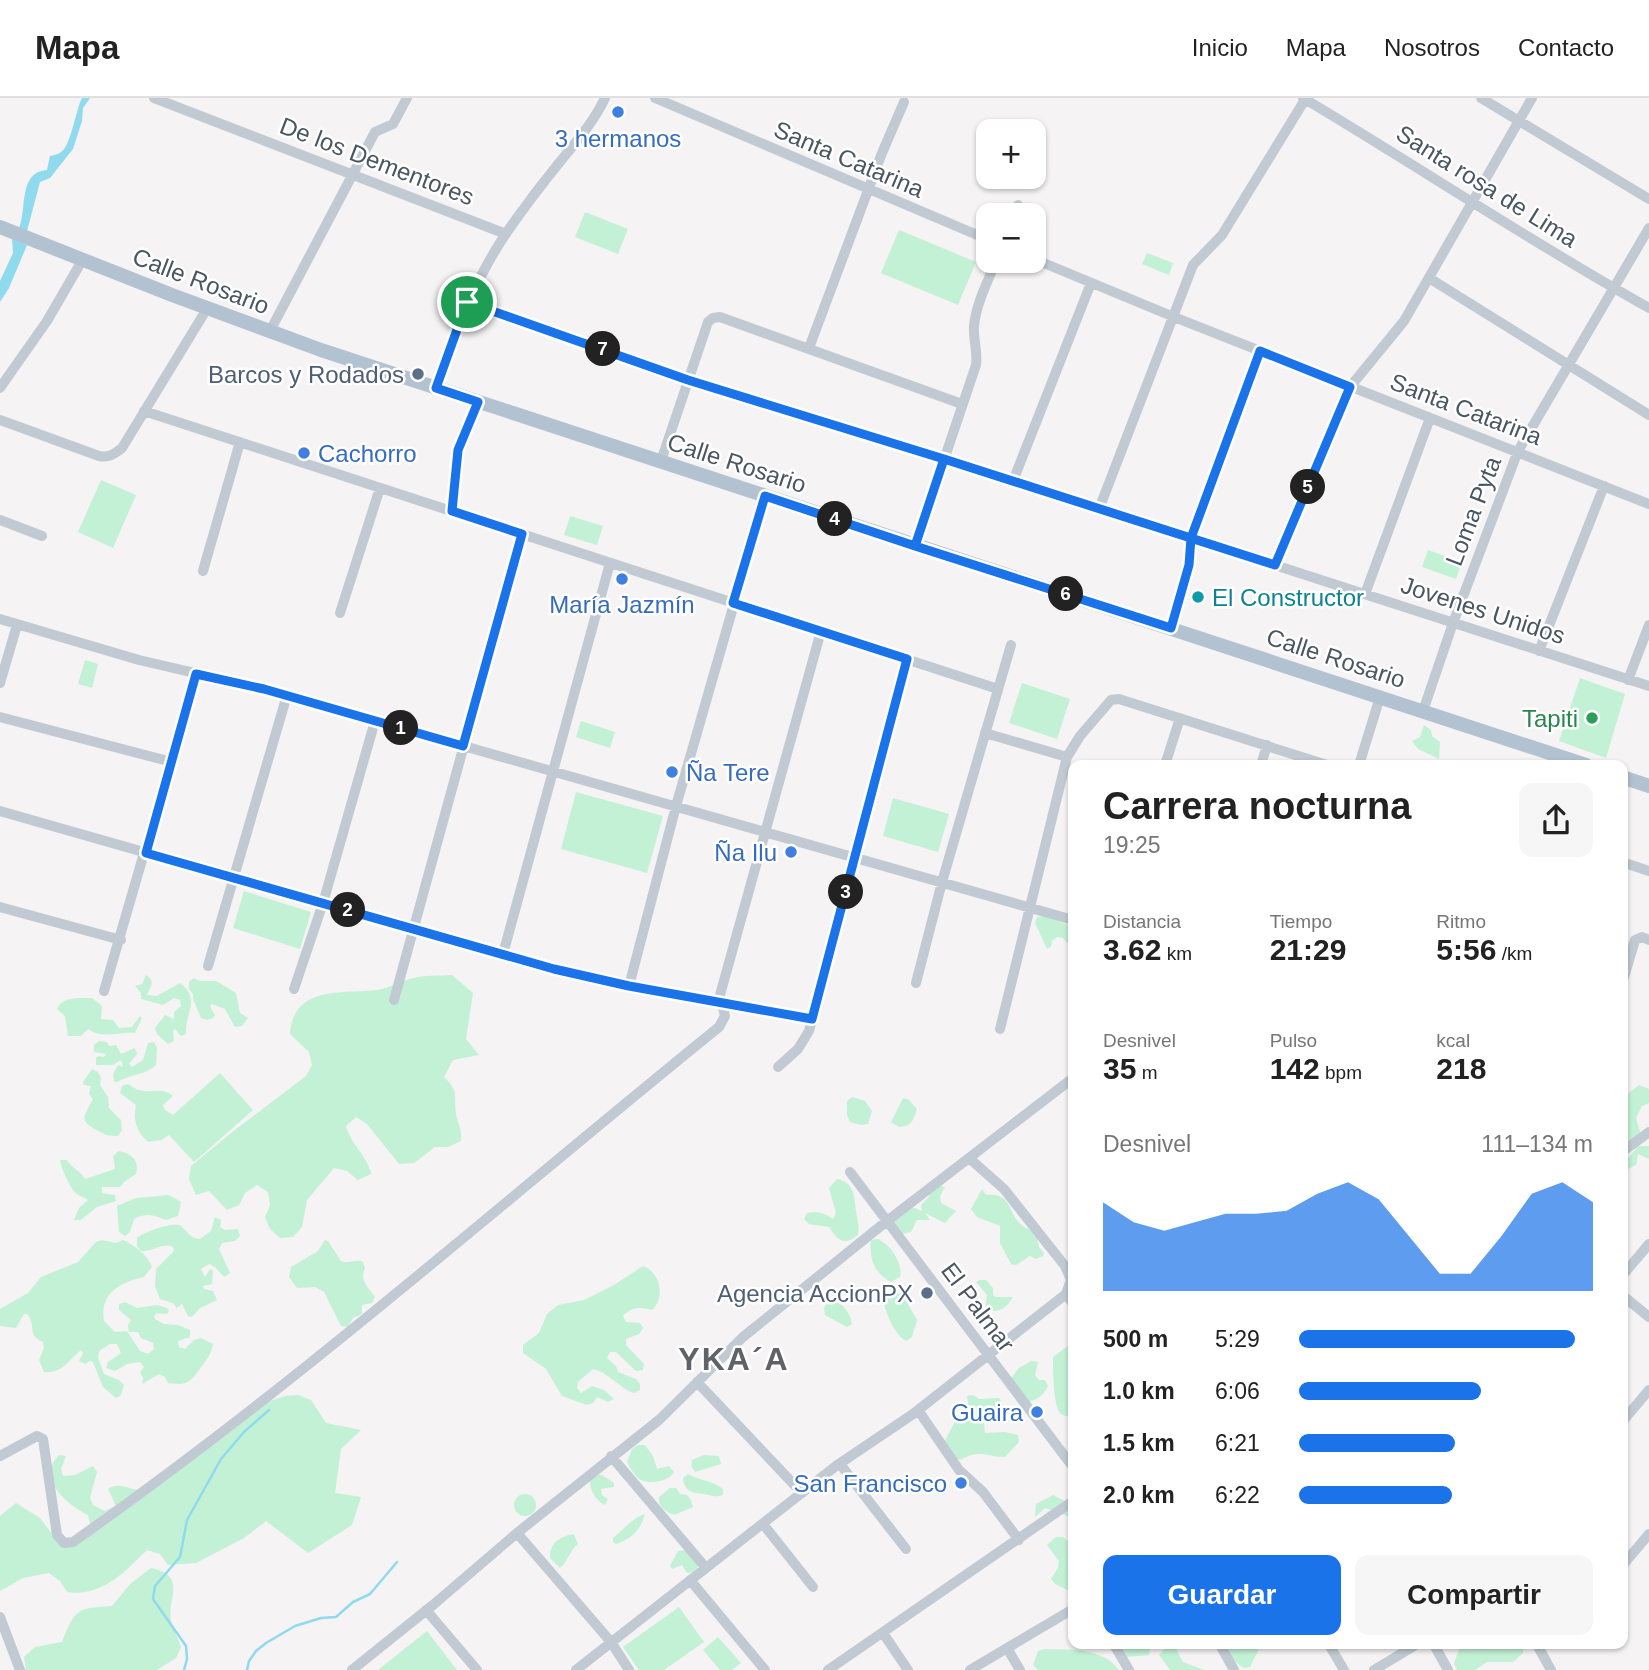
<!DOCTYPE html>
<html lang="es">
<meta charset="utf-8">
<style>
:root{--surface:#fff;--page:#f6f6f6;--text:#222;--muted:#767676;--line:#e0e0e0;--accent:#1a73e8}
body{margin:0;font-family:Helvetica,sans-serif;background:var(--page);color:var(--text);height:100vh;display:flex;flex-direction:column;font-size:26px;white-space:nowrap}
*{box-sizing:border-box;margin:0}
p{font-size:23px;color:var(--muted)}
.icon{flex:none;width:38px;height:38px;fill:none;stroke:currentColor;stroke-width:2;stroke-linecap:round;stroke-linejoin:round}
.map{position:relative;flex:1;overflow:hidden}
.drawer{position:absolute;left:1068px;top:662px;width:560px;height:889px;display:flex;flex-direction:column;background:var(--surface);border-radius:14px;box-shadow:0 2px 5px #0004}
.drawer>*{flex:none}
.fabs{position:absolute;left:976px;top:21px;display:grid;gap:14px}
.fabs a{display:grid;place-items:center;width:70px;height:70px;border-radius:14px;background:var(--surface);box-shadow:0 2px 5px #0004;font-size:35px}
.pin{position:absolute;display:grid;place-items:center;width:60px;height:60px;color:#fff;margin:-30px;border:4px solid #fff;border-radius:50%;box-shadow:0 2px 7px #0007}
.km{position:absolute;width:35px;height:35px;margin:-18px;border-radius:50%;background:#222;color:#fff;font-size:19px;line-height:35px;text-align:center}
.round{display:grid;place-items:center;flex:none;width:74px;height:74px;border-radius:14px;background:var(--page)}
.headline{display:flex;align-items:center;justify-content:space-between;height:119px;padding:0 35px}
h1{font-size:38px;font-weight:700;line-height:52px}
.figures{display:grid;grid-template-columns:repeat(3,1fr);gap:10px;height:119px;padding:7px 35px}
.figures div{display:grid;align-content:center}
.figures b{font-size:30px;font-weight:700}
.figures small{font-size:19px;font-weight:400}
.figures p{font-size:19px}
.chart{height:196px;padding:14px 35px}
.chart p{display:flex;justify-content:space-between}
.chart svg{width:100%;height:126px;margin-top:7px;fill:var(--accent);opacity:.7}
.action{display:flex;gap:14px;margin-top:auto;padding:14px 35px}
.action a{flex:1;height:80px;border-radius:14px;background:var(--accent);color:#fff;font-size:28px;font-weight:700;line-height:80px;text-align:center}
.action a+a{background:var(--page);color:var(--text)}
ul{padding:0 35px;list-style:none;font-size:23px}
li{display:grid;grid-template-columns:112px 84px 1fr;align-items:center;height:52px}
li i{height:18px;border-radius:9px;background:var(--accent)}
header{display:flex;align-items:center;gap:42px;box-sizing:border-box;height:98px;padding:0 35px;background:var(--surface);border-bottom:2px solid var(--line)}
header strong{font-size:33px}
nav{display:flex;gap:38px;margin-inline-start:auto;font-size:24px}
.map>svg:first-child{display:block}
.green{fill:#c3f1d5}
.water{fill:#90daee}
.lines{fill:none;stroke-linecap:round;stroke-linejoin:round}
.stream{stroke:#90daee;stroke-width:2.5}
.street{stroke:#c1cad2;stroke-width:10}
.primary{stroke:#b3c2d1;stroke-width:14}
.route-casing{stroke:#fff;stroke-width:14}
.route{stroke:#1a73e8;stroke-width:9}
.shop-dot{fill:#3f7fe0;stroke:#fff;stroke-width:2.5}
.service-dot{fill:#5c6f8a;stroke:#fff;stroke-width:2.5}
.culture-dot{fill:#0f9aa8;stroke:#fff;stroke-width:2.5}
.leisure-dot{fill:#2e9e5b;stroke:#fff;stroke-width:2.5}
.labels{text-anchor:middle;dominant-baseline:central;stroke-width:5;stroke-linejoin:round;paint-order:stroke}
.shop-label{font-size:24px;fill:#366cbe;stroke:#fff;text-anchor:end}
.street-label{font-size:24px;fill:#4a5661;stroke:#fff}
.service-label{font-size:24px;fill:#4e5e75;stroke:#fff;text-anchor:end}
.culture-label{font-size:24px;fill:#0d838f;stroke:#fff;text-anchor:start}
.leisure-label{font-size:24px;fill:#27864d;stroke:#fff;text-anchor:end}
.district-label{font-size:32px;font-weight:bold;letter-spacing:2px;fill:#5f6368;stroke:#fff}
</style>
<header>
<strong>Mapa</strong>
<nav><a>Inicio</a><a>Mapa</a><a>Nosotros</a><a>Contacto</a></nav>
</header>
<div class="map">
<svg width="1649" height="1572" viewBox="0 0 1649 1572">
<rect width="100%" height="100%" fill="#f5f3f3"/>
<path class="green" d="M585 114 628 131 618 156 575 139Z
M899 132 976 164 958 207 881 175Z
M1147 155 1173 165 1169 177 1142 166Z
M101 382 136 397 113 450 78 434Z
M570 418 603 428 597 447 564 437Z
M1428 452 1462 464 1456 481 1422 469Z
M85 562 98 566 92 590 78 586Z
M1580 580 1625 596 1606 660 1559 643Z
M1022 585 1070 601 1057 641 1009 625Z
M581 623 615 634 610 650 576 639Z
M1424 627 1431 632 1432 638 1440 644 1439 661 1418 651 1412 643 1420 639Z
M576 694 663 718 647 775 561 751Z
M893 700 949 716 938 754 883 738Z
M244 793 311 814 300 851 233 830Z
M1045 818 1073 829V852L1063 840 1057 839 1052 843 1051 849 1047 851 1035 825 1037 819Z
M146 877C157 883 149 891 147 897L157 898 180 885C202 901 184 916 186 936L181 938 175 931 173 933 174 943 168 946 157 936 155 930 165 917 174 921V914L181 908 180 902 174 900 163 907 141 901V895L135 888 142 886Z
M452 877 473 895 466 941 479 957 453 962 444 979C460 994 453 997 456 1015 457 1026 462 1028 461 1043L448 1049H435L414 1065 399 1066 367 1026 356 1019 346 1028C351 1047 367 1057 371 1076L358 1082 347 1073 334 1070 307 1102 302 1129 293 1139 280 1140 270 1131 265 1119 270 1107 268 1094 257 1087 245 1095 239 1107 227 1112 209 1093 196 1097 189 1081 191 1068 231 1035 306 978 312 967 309 954 290 936C293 887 342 896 377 892 390 890 401 883 413 880 425 877 439 878 452 877Z
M194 880 200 883H216L236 895 240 915 248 920 242 928 235 929 225 911 212 906 210 908 215 917 213 920 207 922 201 920 193 901V896L189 891V884Z
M92 900 102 908 101 921 113 922 119 930 132 929 140 918 142 920 135 935C117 933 105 942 88 931L81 938H68L65 918 57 911C62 898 80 900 92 900Z
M99 943 106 944 110 948 116 947 121 956 135 950 137 956 129 966 132 969 143 962 148 945 154 944 157 950 156 967C146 977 130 976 117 984L114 983 113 976 118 967 123 969 121 962 113 967H96V960L98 958 104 959 106 956 94 954V947Z
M92 971 98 974 101 980 100 987 108 999 109 1010 121 1022 122 1032 118 1038C108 1038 105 1037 97 1032 77 1022 85 1017 93 1001L89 996 91 988 84 987 83 984Z
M220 975 253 1012 194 1064 169 1037 161 1042 148 1044C136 1033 133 1022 136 1007L120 995 122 988 128 986C132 988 135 991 139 992 151 996 161 988 173 998L163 1007 165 1012 173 1017Z
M1639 987 1649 991V1005L1642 1008 1636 1020 1640 1034 1622 1050V996L1629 995Z
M852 999 865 1003 872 1013 868 1026 861 1027 850 1024 847 1017V1003Z
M903 1000 909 1002 917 1011C913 1022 913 1028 899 1029L891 1024Z
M1638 1048H1649V1061L1638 1056 1636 1067 1624 1073 1622 1061 1629 1059Z
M119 1053C131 1056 140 1062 136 1076L124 1084 120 1089H102V1095L115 1097 116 1103 97 1109 81 1122H74L79 1110 88 1102C85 1099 81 1099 77 1096 71 1093 60 1068 60 1062H67C71 1070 80 1072 85 1081L115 1071 113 1058Z
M837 1081C855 1085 854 1098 856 1113 857 1122 860 1128 858 1137 844 1148 838 1143 829 1129L809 1126 804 1121 807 1115C819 1113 824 1115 833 1121L836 1115 829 1090Z
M936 1086 945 1089 940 1098 941 1105 956 1113 945 1125 925 1115 930 1122H917L911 1134 895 1138 894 1115 904 1106 922 1113 921 1107 929 1099 930 1089Z
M982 1091 986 1097C1014 1094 1007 1118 1024 1129 1027 1131 1032 1131 1036 1133L1039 1149 1044 1155 1043 1158 1036 1161 1030 1158 1016 1167 1011 1166 1000 1145V1128L977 1119 971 1111Z
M169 1097 181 1104 178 1118 166 1122C153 1117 147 1114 134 1121L130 1134 125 1138 119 1134 117 1108 136 1100Z
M215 1119 221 1122 220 1129 225 1132 238 1131 240 1138 235 1143 222 1145 219 1151 230 1175 224 1179 215 1169 209 1166 201 1171 205 1179 210 1171 213 1173 212 1186 203 1188 204 1191 213 1193 217 1202 200 1210 192 1219 188 1218 182 1206 177 1210 173 1205 160 1201 155 1188 156 1171 173 1154 174 1150 171 1148C160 1146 153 1153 141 1153L137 1148V1140C144 1134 174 1123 181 1128 189 1135 189 1140 200 1141L211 1133Z
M878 1141C891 1147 903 1165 900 1179L891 1184C874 1175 869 1160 871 1142Z
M102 1142 116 1145 123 1142C134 1147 148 1157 152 1169L144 1179C121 1184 99 1195 104 1223L115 1234 127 1233 140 1253 148 1256 154 1251 153 1245 141 1240 138 1234H129L128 1227 131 1222 119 1212V1206L125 1204 137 1210 157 1207 167 1210 169 1213 167 1216 157 1215 154 1218 155 1221 164 1226 178 1227 190 1232V1239L178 1243 179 1249 185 1251 194 1242 201 1240 213 1246C211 1256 208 1260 202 1268 190 1284 189 1288 168 1285L165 1279 159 1276 142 1286 143 1280 140 1274 144 1269 140 1264 127 1266 115 1273 106 1270 108 1264 121 1255 117 1246H110L99 1253 98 1260 104 1276 119 1282 124 1287 121 1297 116 1300 103 1289 93 1264 90 1263 85 1266 79 1263 83 1255 81 1252C69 1261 63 1276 44 1274L39 1262 44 1250 43 1244C26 1237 37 1227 27 1216H24L16 1230 0 1228V1211L28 1195 41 1179 78 1164 96 1144Z
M325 1142 328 1143 341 1163C348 1167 355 1160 363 1164L365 1170C359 1183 368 1189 375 1199L372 1205 362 1207V1216L353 1220 348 1229 341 1228 324 1194 315 1189 297 1190 289 1179 291 1169 318 1153Z
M643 1168C660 1174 666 1199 652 1212 640 1209 632 1208 623 1218L626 1224 640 1225 643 1230 639 1236 626 1241V1247L644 1266 643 1272 636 1273 616 1254H610L607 1260 616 1268 618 1274 636 1281 640 1286V1292L634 1295C619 1290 608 1274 593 1271L578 1284 577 1290 581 1295 592 1288 604 1292 614 1301 608 1304 597 1299 593 1305 587 1307 562 1298 546 1271 523 1255V1247L539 1235 547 1216 558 1207 584 1202 614 1187Z
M979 1182H986L993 1190V1197L996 1199H1013C1005 1212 999 1214 985 1213L987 1197 976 1184Z
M888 1195 902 1196 917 1222 912 1239 906 1243C894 1236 885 1214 883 1200Z
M834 1203C845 1207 850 1215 852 1226L847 1229 825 1217 824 1210 828 1204Z
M1073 1244V1319C1070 1319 1064 1318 1061 1316 1053 1310 1053 1270 1053 1259Z
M1031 1263 1038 1264 1035 1277 1039 1282H1045L1048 1288C1043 1300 1033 1303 1021 1306L1011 1280 1019 1270Z
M298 1297 311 1302 326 1325 361 1332 341 1351 335 1395 361 1399 352 1427 308 1455 266 1423 244 1440 196 1465 168 1467 160 1456 147 1452C124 1475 101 1499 67 1494L60 1483 49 1475 23 1480 0 1493V1418L16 1405 40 1420 56 1441 70 1444 91 1430 88 1417C67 1407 36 1380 59 1357L66 1358 61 1371 63 1378 75 1377 93 1368 97 1374 90 1400 93 1407 105 1413 116 1408 108 1391C119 1383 131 1392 143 1393L246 1311 285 1298Z
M973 1297 979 1301 999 1300 1006 1312 1003 1318 984 1325 985 1335 1005 1334 1018 1337 1019 1344 1005 1359C984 1358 979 1351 960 1362L953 1360 945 1343 957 1319 966 1310 968 1304 967 1298Z
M638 1347H645L653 1358 657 1371 669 1368 674 1374C669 1384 645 1388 637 1379 633 1375 630 1369 627 1364L632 1351Z
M704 1357 719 1358 721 1366 695 1374 691 1368 692 1362Z
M688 1376C700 1383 712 1382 723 1391V1397C714 1400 712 1397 704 1396 694 1395 684 1394 683 1380Z
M595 1377H602L614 1385V1389L601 1391 602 1397 608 1401 605 1407C596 1403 589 1391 590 1381Z
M670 1390H676L680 1396 687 1397 691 1402 693 1409 674 1417C665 1413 658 1410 659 1399Z
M514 1407a11 11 0 1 1 22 0a11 11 0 1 1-22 0Z
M1053 1397 1073 1407V1416L1070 1419 1045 1410 1035 1419 1036 1406Z
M645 1416C641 1431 632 1441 616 1446L613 1444V1440C623 1432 634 1419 645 1416Z
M574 1436 578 1446C569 1453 568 1464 560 1470L550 1460C549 1445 561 1438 574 1436Z
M1056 1439H1063L1073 1447V1495L1055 1486 1051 1481 1058 1470 1059 1463 1047 1447Z
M685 1452 692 1455 698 1469 693 1474 687 1475 682 1467 672 1471 670 1468 678 1453Z
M151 1470C188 1478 167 1498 171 1523 173 1531 178 1540 181 1549L176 1560 157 1572H26L24 1559 35 1549 62 1544C76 1510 75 1511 112 1508L130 1486Z
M679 1509 704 1544 664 1572H639L623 1549Z
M427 1533 457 1572H378Z
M718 1539 741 1565 732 1572H720L703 1552Z
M1124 1545H1143L1150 1551 1149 1557 1127 1559 1123 1555Z
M1173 1545 1183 1564 1204 1572H1170L1159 1557 1167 1548Z
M1216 1545H1262L1250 1569 1244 1570 1221 1554Z
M1461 1545H1524L1523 1555 1513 1564H1487L1475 1572H1457L1454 1566Z
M1044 1551C1071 1552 1102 1549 1119 1572H1038L1033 1567 1038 1553Z"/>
<path class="water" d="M82 0H90L83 10 82 23 73 51 50 80 40 84 27 133 19 130C27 111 18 74 47 72L50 58C53 57 58 57 61 54 71 48 76 11 82 0Z
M12 141 27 147 9 190 0 204V183L13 155Z"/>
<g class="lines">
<path class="stream" d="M184 1572 187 1561 186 1548 153 1501 155 1488 180 1459 187 1422 221 1361 244 1334 269 1312
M247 1572 249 1563 256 1553 266 1545 295 1528 321 1520 336 1519 353 1504 370 1496 397 1464"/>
<path class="street" d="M154 0 506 136
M655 0 989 142
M1303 0C1419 69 1531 144 1649 210
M1481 0 1649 101
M1014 117 1018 107
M1034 161 1174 219 1649 406
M1429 180 1649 317
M467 204 688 281 1191 440 1649 588
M270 233 375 34 393 26 407 0
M809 250 882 55 904 4
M0 290 47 223 83 161
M436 290C456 234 473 184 507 134 523 111 541 87 559 65 576 44 593 25 605 0
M144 313 998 591
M0 322 99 358C109 360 114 356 122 350L208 209
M661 363 708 224 713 220 720 219 962 306
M1013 383 1091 185
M1099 411 1193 167 1222 137 1306 0
M452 413 458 352 478 304
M0 422 42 438
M915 448 976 267C978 254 973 241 974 228 976 206 988 183 996 163
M1275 467 1350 289 1404 223 1532 0
M203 473 240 344
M1365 496 1430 320
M340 515 380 390
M0 521 139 562 264 591 1073 822
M1171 530 1189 467 1191 440 1260 253
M1539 553 1604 388
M1628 582 1649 527
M0 585 17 527
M1423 613 1453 525 1518 353 1649 130
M0 619 172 664
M985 635 1067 659
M1165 667 1180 620
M1261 667 1267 647
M1359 667 1380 599
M0 713 554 871 629 888 812 921
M1622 764 1649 773
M0 809 121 842
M503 856 610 465
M208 868 287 597
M916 885 942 784 1011 547
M1622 886 1635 842 1642 839 1649 842
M629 888 676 708 765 398
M294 891 323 805 375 623
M104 893 196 576
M394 902 522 436
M1000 931 1067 659 1080 638 1111 602 1119 601 1327 667
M778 969 798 951 809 933 907 561
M1622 1054 1649 1034
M969 1060 1004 1091 1065 1168 1071 1182 1066 1196 1073 1206
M850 1074 1073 1369
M1622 1178 1649 1146
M1622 1197 1649 1219
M697 1284 802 1395
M918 1312 959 1372 983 1394 1019 1442
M1622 1324 1649 1292
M0 1358 37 1338 43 1341 57 1437 64 1445 73 1444C298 1286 505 1102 719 929L725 918 720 897 821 533
M611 1358 706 1470
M840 1366 906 1451
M763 1426 813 1489
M517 1435 611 1544 629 1572
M1622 1468 1649 1436
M690 1482 765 1572
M426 1512 477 1572
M0 1519 20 1572
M883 1535 908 1572
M1113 1545 1129 1572
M1219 1545 1234 1572
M1328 1545 1344 1572
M1433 1545 1448 1572
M1536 1545 1551 1572
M1007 1550 1020 1572
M352 1572 433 1507 517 1435 659 1322 743 1239 887 1123 1073 980
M576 1572 836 1368 913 1316 1066 1196
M828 1572 1073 1403
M970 1572 1073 1511
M1374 1572 1419 1545"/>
<path class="primary" d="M0 129 172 197 321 252 1586 667
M1622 679 1649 688"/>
</g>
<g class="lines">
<defs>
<path id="route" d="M467 204 436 290 478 304 458 352 452 413 522 436 463 648 264 591 196 576 146 755 554 871 629 888 812 921 907 561 733 505 765 398 915 448 944 361 1275 467 1350 289 1260 253 1191 440 1189 467 1171 530 915 448 944 361 688 282 467 204"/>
</defs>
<use href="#route" class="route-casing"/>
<use href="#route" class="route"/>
</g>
<g class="shop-dot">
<circle cx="618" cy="14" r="7"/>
<circle cx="304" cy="355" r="7"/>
<circle cx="622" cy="481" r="7"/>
<circle cx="672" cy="674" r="7"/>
<circle cx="791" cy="754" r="7"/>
<circle cx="1037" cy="1314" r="7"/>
<circle cx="961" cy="1385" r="7"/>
</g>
<g class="service-dot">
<circle cx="418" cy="276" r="7"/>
<circle cx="927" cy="1195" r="7"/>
</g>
<circle class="culture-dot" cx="1198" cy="499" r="7"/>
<circle class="leisure-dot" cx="1592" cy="620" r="7"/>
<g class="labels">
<g class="shop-label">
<text x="618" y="40" text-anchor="middle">3 hermanos</text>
<text x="318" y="355" text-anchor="start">Cachorro</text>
<text x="622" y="506" text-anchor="middle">María Jazmín</text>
<text x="686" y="674" text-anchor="start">Ña Tere</text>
<text x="777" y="754">Ña Ilu</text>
<text x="1023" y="1314">Guaira</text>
<text x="947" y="1385">San Francisco</text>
</g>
<g class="street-label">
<text transform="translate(849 61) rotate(23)">Santa Catarina</text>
<text transform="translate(377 63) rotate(21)">De los Dementores</text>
<text transform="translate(1487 88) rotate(32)">Santa rosa de Lima</text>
<text transform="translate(201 183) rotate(21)">Calle Rosario</text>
<text transform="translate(1466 311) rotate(21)">Santa Catarina</text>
<text transform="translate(737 365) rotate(18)">Calle Rosario</text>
<text transform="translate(1473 413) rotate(-69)">Loma Pyta</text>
<text transform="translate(1483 512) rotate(18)">Jovenes Unidos</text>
<text transform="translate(1336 560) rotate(18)">Calle Rosario</text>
<text transform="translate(978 1209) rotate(53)">El Palmar</text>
</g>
<g class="service-label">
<text x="404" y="276">Barcos y Rodados</text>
<text x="913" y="1195">Agencia AccionPX</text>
</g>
<g class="culture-label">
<text x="1212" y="499">El Constructor</text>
</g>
<g class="leisure-label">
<text x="1578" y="620">Tapiti</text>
</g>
<g class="district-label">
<text x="734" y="1261">YKA´A</text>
</g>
</g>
</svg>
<div class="fabs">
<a>+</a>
<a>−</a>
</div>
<div class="pin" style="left:467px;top:204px;background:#1e9e55"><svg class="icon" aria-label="arrive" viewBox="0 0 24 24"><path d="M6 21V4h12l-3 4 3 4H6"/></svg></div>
<b class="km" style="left:401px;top:630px">1</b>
<b class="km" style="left:348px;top:812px">2</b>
<b class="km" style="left:846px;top:794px">3</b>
<b class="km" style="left:835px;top:421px">4</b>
<b class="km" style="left:1308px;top:389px">5</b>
<b class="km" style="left:1066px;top:496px">6</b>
<b class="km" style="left:603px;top:251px">7</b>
<section class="drawer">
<div class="headline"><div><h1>Carrera nocturna</h1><p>19:25</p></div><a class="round"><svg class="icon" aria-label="share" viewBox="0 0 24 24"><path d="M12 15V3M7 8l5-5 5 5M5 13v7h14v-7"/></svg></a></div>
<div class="figures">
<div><p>Distancia</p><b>3.62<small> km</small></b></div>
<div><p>Tiempo</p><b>21:29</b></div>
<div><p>Ritmo</p><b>5:56<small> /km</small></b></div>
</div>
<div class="figures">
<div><p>Desnivel</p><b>35<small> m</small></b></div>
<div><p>Pulso</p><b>142<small> bpm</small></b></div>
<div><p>kcal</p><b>218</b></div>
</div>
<div class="chart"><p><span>Desnivel</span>111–134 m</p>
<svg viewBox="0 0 160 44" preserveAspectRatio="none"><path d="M0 44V13L10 20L20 23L30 20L40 17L50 17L60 16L70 10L80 6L90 12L100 25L110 38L120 38L130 25L140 10L150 6L160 13V44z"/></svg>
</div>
<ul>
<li><b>500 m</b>5:29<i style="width:94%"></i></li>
<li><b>1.0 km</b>6:06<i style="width:62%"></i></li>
<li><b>1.5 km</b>6:21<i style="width:53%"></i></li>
<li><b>2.0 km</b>6:22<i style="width:52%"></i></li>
</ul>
<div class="action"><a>Guardar</a><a>Compartir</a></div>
</section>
</div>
